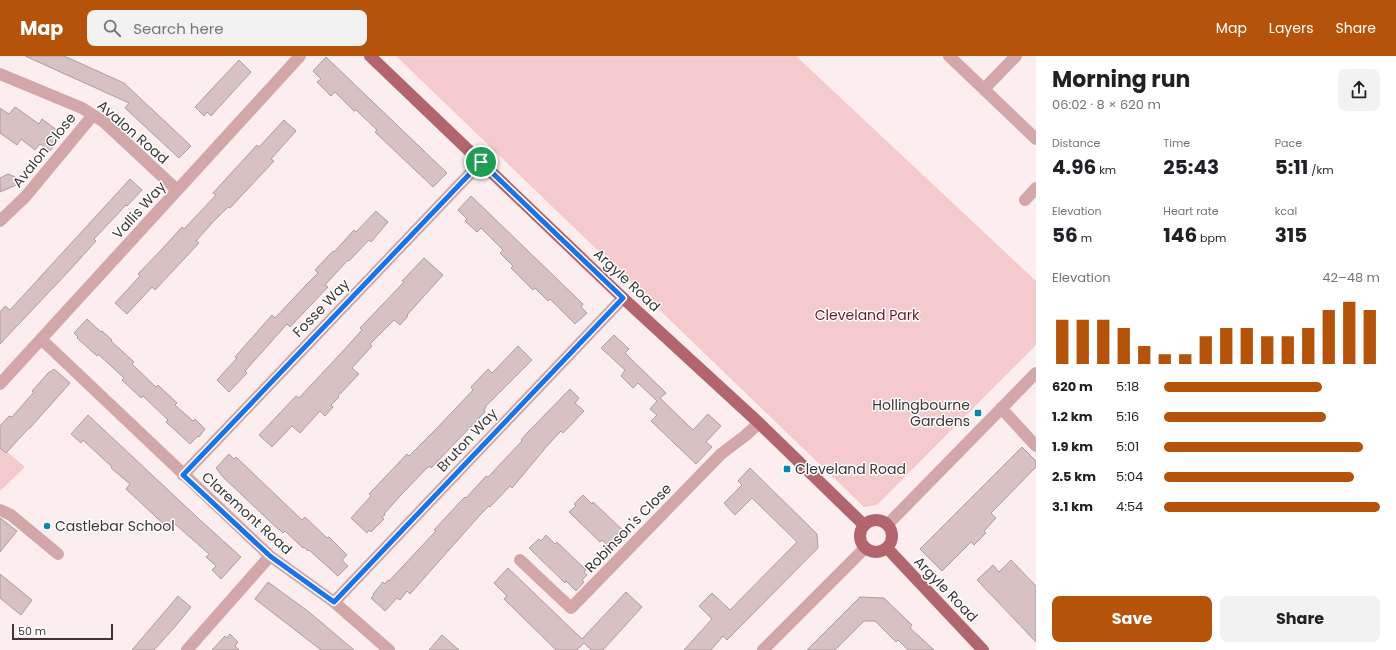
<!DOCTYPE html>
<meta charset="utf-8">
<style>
:root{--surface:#fff;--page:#f2f2f2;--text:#202124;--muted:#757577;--accent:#b45309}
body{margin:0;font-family:Poppins,sans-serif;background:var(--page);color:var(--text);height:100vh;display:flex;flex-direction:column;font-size:15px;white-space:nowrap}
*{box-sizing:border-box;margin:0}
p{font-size:13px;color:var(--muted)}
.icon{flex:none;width:22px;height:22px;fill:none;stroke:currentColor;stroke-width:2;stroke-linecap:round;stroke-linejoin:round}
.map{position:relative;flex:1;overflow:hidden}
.panel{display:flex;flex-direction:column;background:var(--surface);width:360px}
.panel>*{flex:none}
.scale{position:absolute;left:12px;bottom:10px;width:101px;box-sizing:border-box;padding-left:4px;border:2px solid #3e3536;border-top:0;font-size:11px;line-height:14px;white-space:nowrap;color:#3e3536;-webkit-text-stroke:3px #fff;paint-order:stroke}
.pin{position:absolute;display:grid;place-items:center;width:34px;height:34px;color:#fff;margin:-17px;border:2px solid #fff;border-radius:50%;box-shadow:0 1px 4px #0007}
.round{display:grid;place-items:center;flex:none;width:42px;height:42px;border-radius:8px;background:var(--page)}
.summary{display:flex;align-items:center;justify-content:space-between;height:68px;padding:0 16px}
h1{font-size:22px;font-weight:700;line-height:30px}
.figures{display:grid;grid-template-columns:repeat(3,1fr);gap:6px;height:68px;padding:4px 16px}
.figures div{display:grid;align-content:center}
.figures b{font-size:20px;font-weight:700}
.figures small{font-size:11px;font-weight:400}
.figures p{font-size:11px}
.chart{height:112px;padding:8px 16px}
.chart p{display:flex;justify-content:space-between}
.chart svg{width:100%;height:72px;margin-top:4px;stroke:var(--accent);stroke-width:6}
.primary-button{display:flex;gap:8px;margin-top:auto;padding:8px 16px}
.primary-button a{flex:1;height:46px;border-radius:8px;background:var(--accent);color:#fff;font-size:16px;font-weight:700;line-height:46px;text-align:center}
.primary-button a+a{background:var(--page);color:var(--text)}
ul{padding:0 16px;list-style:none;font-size:13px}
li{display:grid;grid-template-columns:64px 48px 1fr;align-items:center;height:30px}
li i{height:10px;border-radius:5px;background:var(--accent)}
header{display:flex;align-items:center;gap:24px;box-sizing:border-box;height:56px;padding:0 20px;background:var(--accent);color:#fff}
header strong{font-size:19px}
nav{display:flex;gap:22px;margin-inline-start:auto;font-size:14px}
.search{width:280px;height:36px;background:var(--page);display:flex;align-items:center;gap:10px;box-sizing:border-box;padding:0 14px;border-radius:8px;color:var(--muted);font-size:15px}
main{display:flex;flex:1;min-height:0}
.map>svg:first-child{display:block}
.green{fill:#f4cacd}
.building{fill:#d7c1c2;stroke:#b19c9d}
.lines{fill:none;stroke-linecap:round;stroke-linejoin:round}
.minor{stroke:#d3a6a9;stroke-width:12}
.major{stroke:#b3656d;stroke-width:12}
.route-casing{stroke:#fff;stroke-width:8}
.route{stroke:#1a73e8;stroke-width:5}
.poi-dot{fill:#0989ab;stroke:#fff;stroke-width:1.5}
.labels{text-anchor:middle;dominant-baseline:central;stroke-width:3;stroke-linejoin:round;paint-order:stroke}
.street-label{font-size:14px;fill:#3e3536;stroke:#fff}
.park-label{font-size:14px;fill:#6d1729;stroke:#fff}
.poi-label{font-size:14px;fill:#3e3536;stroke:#fff;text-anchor:start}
</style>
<header>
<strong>Map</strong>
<div class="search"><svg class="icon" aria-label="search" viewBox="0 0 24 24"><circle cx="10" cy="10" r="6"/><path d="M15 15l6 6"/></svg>Search here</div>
<nav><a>Map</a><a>Layers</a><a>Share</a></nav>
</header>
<main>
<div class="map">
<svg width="1036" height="594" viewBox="0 0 1036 594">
<rect width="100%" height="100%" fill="#fceeef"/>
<path class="green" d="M396 0H796L1036 225V289L877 449 864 451Z
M0 390 25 411 0 435Z"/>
<path class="building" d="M25 0H64L124 27 191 90 179 102 125 52 129 47Z
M326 1 447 117 433 131 375 76 377 74 356 54 354 55 335 36 331 40 317 26 321 23 313 15Z
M239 4 251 16 211 60 207 56 204 60 195 51Z
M15 51 39 68 42 63 62 78 50 95 40 88 35 94 21 83 17 89 0 77V52L9 58Z
M284 64 296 75 271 103 274 105 230 152 228 151 212 167 196 185 199 187 155 234 152 231 127 258 115 247 140 220 138 218 163 192 182 171 184 173 216 139 213 137 257 89 259 91Z
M8 118 25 125 0 136V122Z
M130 123 142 134 127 150 126 149 94 183 96 185 68 216 0 288V256L5 250 10 254Z
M471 140 583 248 581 251 587 257 575 268 550 243 548 245 535 232 533 234 511 212 513 210 500 197 503 194 481 172 477 176 465 165 467 163 458 154Z
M376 155 388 166 371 186 369 184 349 205 348 204 325 229 328 231 290 271 287 268 245 315 247 317 229 336 217 324 237 302 235 301 272 259 275 262 306 229 318 217 315 214 333 195 334 196 354 174 356 176Z
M424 202 443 219 407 259 408 260 400 269 394 264 370 288 372 290 352 312 359 318 338 340 339 341 331 349 333 351 325 360 320 355 300 377 292 370 272 391 259 379 296 340 299 342 342 296 362 274 360 272 404 226 402 225Z
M87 263 101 276 102 275 112 284 111 285 134 306 132 308 156 331 158 329 177 347 175 349 193 365 195 363 205 373 199 381 198 380 190 388 166 366 168 364 143 340 141 342 122 324 124 322 98 298 97 300 77 282 78 281 74 277Z
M614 279 629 293 625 297 666 337 660 342 693 374 708 358 721 370 706 386 712 391 696 408 651 365 657 359 650 353 657 345 638 327 633 332 621 320 625 314 601 292Z
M518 290 532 304 485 351H486L484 354 485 356 431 412 430 410 427 412 401 439 384 458 385 459 382 461 384 463 371 476 369 474 367 477 351 462 371 440 369 438 407 398 409 400 437 372 473 334 471 331 488 313 492 317Z
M54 313 70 327 30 372H29L6 397 0 392V370L9 360 12 361 34 336 32 335 49 316H50Z
M570 333 579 342 575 347 584 355 563 377 561 375 547 390 512 432 510 430 490 451 489 450 480 459 410 538 407 535 400 544 397 542 385 555 371 542 374 539 373 538 383 526 385 528 388 524 389 525 433 478 436 475 434 474 459 447 465 441 466 442 486 420 488 421 491 418 522 385 521 384 526 378Z
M88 359 198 462 241 501 221 523 212 514 216 510 206 501 209 498 175 468 170 474 126 433 130 428 111 412 112 411 83 384 81 387 71 378Z
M1022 391 1036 405V411L991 457 996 462 984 475 986 477 974 489 971 486 942 515 920 493Z
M229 398 234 403 236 401 302 464 305 461 327 482 329 481 347 499 342 504 348 510 338 520 309 494 308 495 304 491 303 492 285 475 283 477 279 473V474L223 421 216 412Z
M750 412 817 478 818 492 727 584 723 580 711 594H684L712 563 699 550 712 537 730 554 797 486 752 442 735 459 724 447 742 429 738 425Z
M583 439 592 448 593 446 628 479 620 488 618 486 611 493 602 484 600 486 569 456 576 450 574 448Z
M0 462 17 475 0 496Z
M546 479 555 488 557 486 586 514 584 516 587 519 582 524 584 526 576 535 566 525 565 527 529 492 539 483 541 485Z
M1011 504 1036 530V586L977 524 993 509 999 516Z
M508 512 582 583 626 536 642 551 603 594H591L584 587 577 594H556L504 543 507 540 494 527Z
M0 518 32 544 21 559 0 542Z
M268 526 309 556 354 594H321L255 543Z
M178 540 191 551 174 572 154 594H132Z
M860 541 884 542 912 569 910 572 934 594H908L898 584 896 586 875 565H864L835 594H807Z
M230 578 238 586 235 590 239 594H212L225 580 227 582Z
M442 579 459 594H429Z"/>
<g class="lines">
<path class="minor" d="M949 0 1036 83
M0 18 82 52 104 66 177 134
M984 33 1016 0
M1025 144 1036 132
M0 165 26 140 93 59
M41 283 270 500 334 546 389 594
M0 328 300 0
M1001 352 1036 390
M183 419 481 106
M0 454 11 459 58 498
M888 468 1036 317
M520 504 571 552 721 398 746 379 759 367
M334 546 623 242
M187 594 270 500
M763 594 865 492"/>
<path class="major" d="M370 0 623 242 759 367 864 469
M860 480a16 16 0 1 1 32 0a16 16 0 1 1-32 0Z
M887 492 983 594"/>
</g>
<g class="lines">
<defs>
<path id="route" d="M481 106 623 242 334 546 270 500 183 419Z"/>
</defs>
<use href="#route" class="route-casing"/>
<use href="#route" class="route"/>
</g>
<g class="poi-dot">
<rect x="974" y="353" width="8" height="8" rx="2"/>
<rect x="783" y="409" width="8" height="8" rx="2"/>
<circle cx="47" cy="470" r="4"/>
</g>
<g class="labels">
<g class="street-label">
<text transform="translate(133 76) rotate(41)">Avalon Road</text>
<text transform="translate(44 94) rotate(-51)">Avalon Close</text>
<text transform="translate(139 154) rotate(-48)">Vallis Way</text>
<text transform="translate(627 224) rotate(43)">Argyle Road</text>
<text transform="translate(321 252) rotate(-46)">Fosse Way</text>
<text transform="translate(467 384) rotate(-47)">Bruton Way</text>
<text transform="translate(247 457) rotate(42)">Claremont Road</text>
<text transform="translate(628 472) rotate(-46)">Robinson's Close</text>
<text transform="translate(946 533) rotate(46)">Argyle Road</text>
</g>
<g class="park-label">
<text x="867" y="259">Cleveland Park</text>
</g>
<g class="poi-label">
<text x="970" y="349" text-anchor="end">Hollingbourne<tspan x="970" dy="16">Gardens</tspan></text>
<text x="795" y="413">Cleveland Road</text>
<text x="55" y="470">Castlebar School</text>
</g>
</g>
</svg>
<div class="scale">50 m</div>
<div class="pin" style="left:481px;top:106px;background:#1e9e55"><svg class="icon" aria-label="arrive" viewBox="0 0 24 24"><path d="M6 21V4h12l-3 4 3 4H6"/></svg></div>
</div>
<section class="panel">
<div class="summary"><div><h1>Morning run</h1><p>06:02 · 8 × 620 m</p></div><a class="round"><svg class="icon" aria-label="share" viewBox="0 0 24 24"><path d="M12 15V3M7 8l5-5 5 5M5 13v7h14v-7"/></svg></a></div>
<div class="figures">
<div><p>Distance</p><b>4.96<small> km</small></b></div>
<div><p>Time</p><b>25:43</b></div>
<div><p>Pace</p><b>5:11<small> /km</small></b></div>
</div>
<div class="figures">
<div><p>Elevation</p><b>56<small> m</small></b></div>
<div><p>Heart rate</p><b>146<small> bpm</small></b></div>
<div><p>kcal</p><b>315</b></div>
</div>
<div class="chart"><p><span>Elevation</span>42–48 m</p>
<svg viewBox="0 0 160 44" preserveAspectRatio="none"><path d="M5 44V17M15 44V17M25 44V17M35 44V22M45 44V33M55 44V38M65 44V38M75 44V27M85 44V22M95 44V22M105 44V27M115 44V27M125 44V22M135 44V11M145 44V6M155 44V11"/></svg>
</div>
<ul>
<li><b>620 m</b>5:18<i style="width:73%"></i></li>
<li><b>1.2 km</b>5:16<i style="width:75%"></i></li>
<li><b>1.9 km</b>5:01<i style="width:92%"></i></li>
<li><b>2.5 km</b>5:04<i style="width:88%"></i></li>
<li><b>3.1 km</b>4:54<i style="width:100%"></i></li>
</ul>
<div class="primary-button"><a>Save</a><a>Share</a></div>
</section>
</main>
